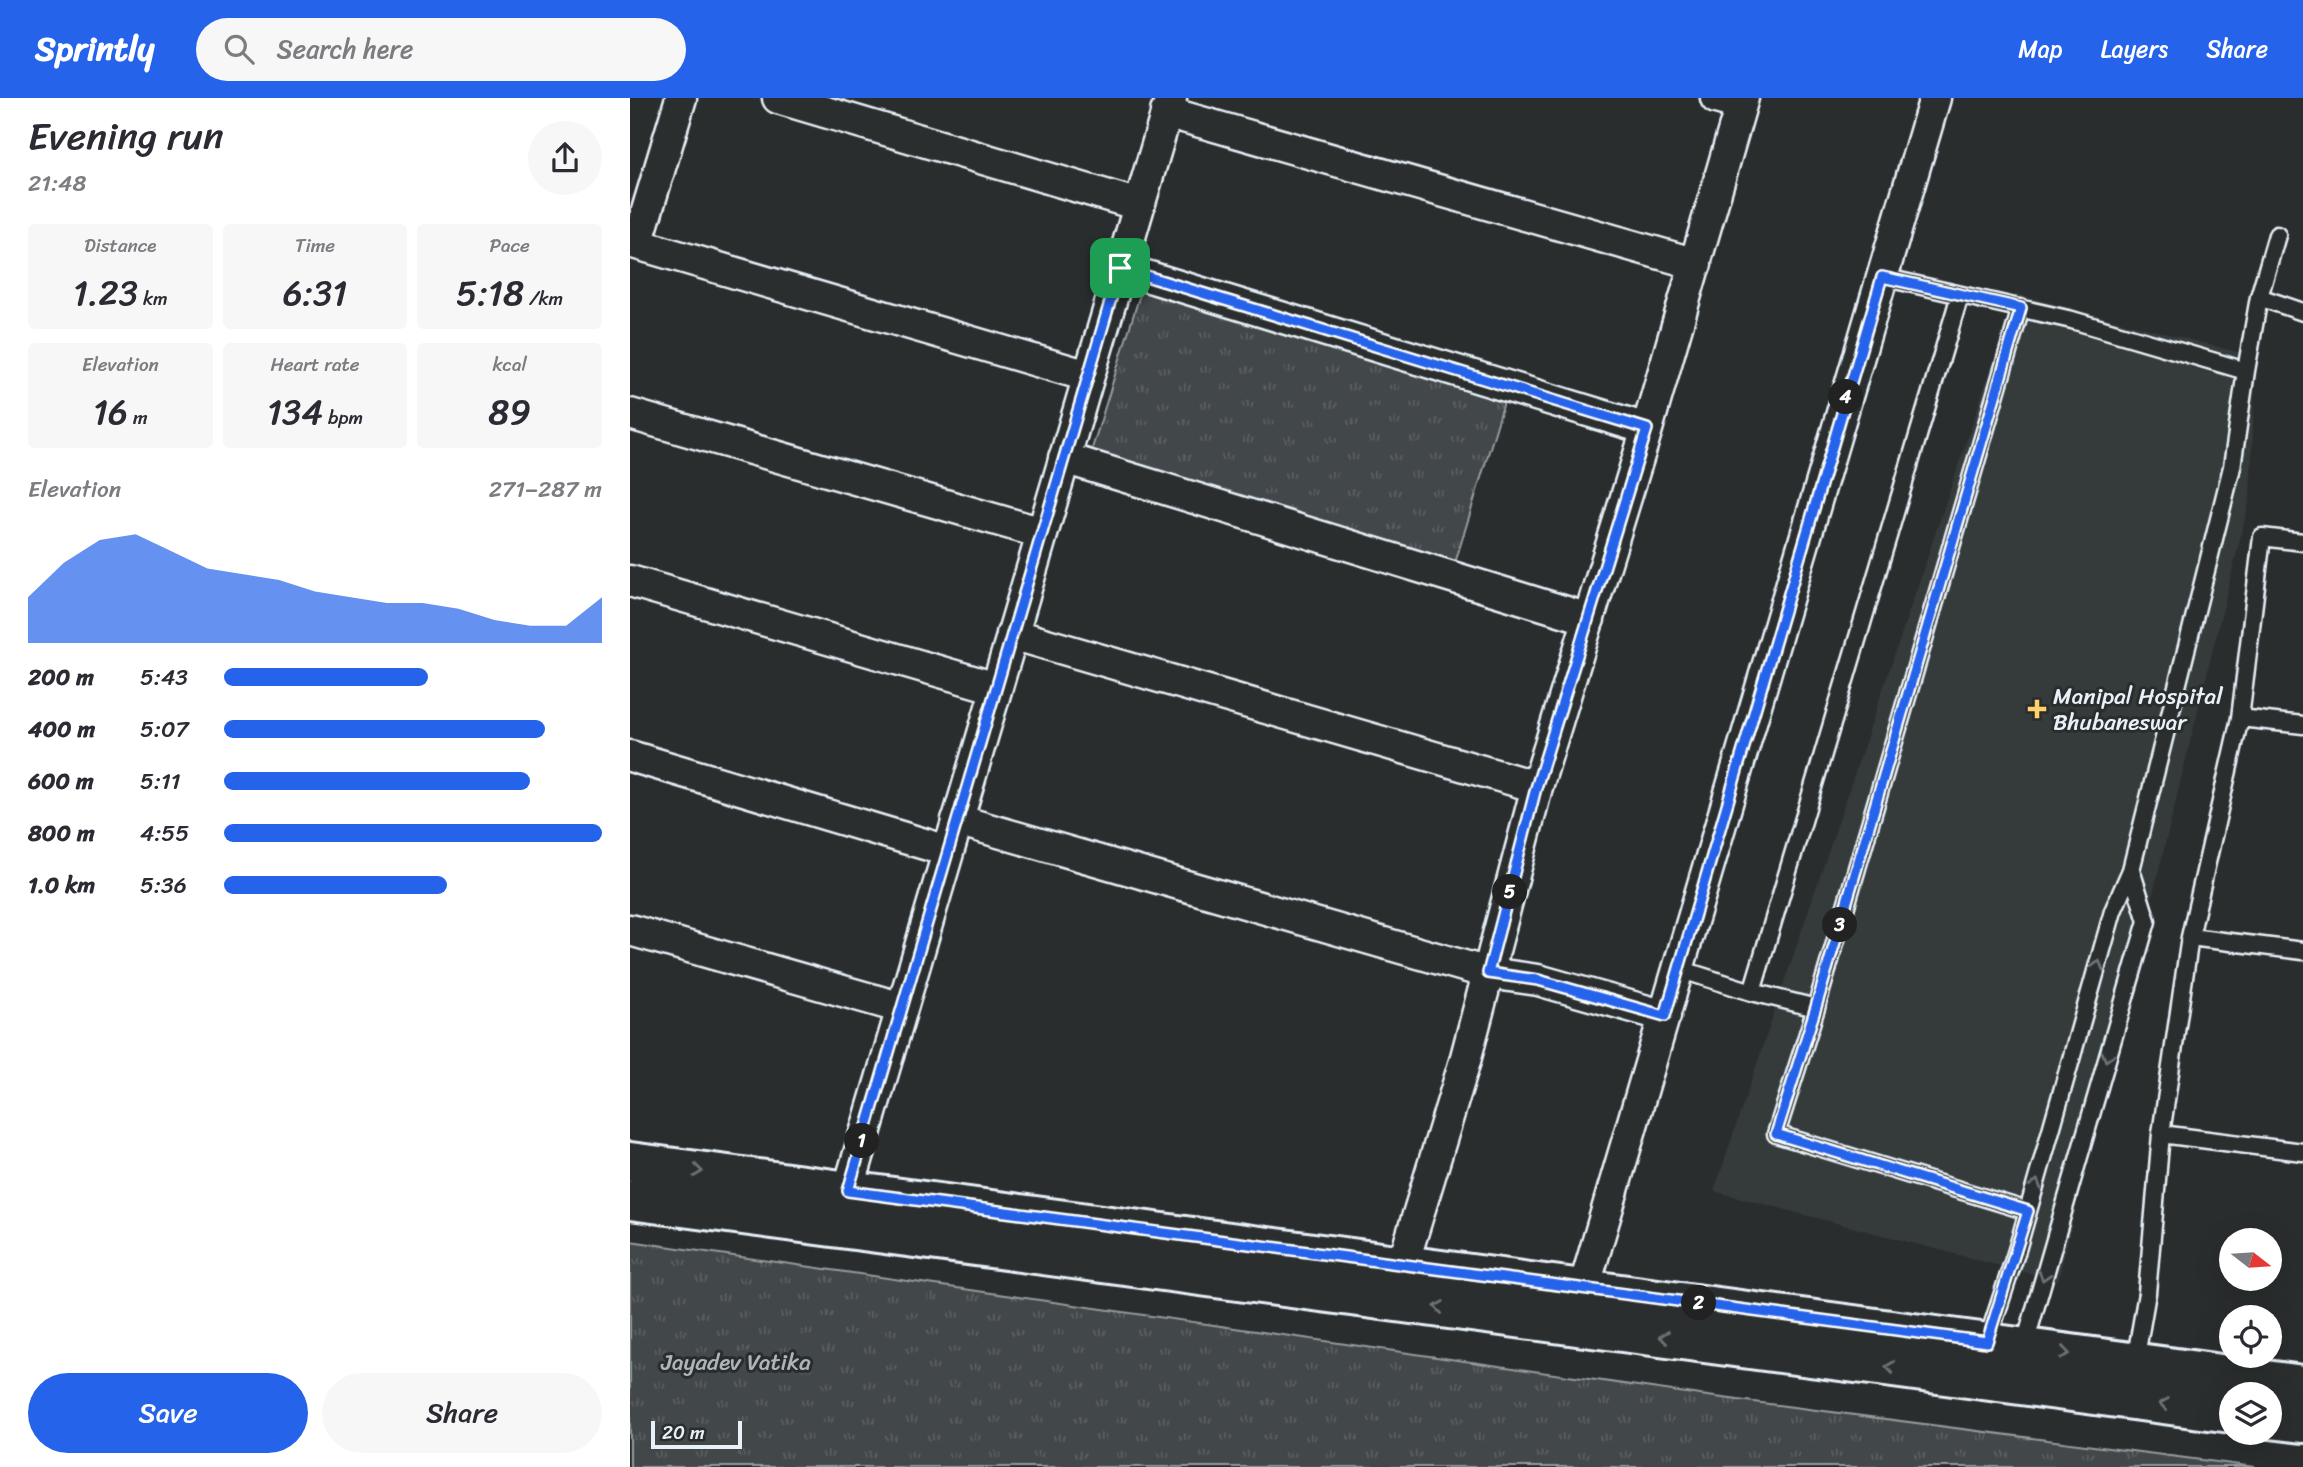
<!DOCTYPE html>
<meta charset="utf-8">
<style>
:root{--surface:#fff;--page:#f7f7f7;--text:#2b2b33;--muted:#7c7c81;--accent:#2563eb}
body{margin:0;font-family:Sriracha,sans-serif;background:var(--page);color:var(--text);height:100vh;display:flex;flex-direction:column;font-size:26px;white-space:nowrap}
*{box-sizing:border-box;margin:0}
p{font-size:23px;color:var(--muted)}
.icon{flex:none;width:38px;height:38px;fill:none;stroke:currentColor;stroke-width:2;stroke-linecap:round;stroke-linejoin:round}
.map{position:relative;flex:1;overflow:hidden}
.drawer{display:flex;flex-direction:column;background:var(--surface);width:630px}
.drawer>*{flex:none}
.needle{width:46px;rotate:107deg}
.controls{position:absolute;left:1589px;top:1130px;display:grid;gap:14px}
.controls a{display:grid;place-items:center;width:63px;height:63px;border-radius:50%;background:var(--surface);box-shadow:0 7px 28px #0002;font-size:35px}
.scale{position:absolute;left:21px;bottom:18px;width:91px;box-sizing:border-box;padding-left:7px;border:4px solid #e8f1f8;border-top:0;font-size:19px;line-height:24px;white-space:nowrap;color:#e8f1f8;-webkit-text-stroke:5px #2a2d2e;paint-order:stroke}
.pin{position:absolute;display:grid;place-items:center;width:60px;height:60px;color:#fff;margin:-30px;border-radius:14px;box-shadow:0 4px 10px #0006}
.km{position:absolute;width:35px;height:35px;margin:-18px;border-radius:50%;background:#222;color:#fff;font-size:19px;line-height:35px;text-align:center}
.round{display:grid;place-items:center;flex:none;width:74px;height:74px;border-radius:37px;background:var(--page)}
.summary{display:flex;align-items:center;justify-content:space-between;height:119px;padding:0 28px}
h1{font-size:38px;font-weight:600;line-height:52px}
.metrics{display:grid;grid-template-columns:repeat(3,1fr);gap:10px;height:119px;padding:7px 28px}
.metrics div{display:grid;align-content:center;border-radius:7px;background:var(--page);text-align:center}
.metrics b{font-size:35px;font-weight:600}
.metrics small{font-size:19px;font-weight:400}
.metrics p{font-size:19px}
.chart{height:196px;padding:14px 28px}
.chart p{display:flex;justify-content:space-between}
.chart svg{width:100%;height:126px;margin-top:7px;fill:var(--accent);opacity:.7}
.action{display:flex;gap:14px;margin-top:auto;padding:14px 28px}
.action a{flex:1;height:80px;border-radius:42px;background:var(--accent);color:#fff;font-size:28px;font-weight:600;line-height:80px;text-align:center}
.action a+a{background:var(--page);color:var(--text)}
ul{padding:0 28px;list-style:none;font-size:23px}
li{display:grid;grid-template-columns:112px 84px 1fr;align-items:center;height:52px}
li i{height:18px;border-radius:9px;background:var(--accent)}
header{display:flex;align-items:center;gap:42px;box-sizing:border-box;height:98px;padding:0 35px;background:var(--accent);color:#fff}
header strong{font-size:33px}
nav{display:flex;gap:38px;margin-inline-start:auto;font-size:24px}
.search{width:490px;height:63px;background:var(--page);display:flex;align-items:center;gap:18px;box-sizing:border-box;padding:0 24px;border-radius:38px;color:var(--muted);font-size:26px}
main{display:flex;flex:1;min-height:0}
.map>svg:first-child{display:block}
.built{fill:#363a3b}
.park{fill:url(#park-tufts);stroke:#959ca0;stroke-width:2}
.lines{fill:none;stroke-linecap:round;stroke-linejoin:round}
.service-casing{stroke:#e8f1f8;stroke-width:21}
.minor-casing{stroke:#e8f1f8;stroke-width:35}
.tertiary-casing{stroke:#e8f1f8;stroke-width:44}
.service{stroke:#2a2d2e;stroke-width:16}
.minor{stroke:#2a2d2e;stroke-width:30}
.tertiary{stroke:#2a2d2e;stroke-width:38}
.oneway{stroke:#6c7275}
.route-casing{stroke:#fff;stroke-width:14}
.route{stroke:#2563eb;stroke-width:9}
.poi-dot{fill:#ffd166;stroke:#2a2d2e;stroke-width:2.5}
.labels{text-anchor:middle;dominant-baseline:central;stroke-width:6;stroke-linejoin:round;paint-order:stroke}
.poi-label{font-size:23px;fill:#e8f1f8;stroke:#2a2d2e;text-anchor:start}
.park-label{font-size:23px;fill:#aeb5ba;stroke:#2a2d2e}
</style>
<header>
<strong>Sprintly</strong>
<div class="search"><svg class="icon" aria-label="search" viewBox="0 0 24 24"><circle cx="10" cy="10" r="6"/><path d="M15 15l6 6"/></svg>Search here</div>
<nav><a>Map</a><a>Layers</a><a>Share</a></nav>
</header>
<main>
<section class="drawer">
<div class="summary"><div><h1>Evening run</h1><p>21:48</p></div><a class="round"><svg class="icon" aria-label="share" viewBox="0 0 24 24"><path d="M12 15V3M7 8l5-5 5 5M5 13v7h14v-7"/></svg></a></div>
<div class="metrics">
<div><p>Distance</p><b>1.23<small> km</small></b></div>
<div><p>Time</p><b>6:31</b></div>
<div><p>Pace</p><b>5:18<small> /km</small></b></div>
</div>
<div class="metrics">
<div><p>Elevation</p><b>16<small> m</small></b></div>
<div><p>Heart rate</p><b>134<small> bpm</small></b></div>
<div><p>kcal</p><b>89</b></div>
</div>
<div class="chart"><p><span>Elevation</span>271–287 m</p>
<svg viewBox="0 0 160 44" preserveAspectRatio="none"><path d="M0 44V28L10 16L20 8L30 6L40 12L50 18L60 20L70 22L80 26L90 28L100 30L110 30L120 32L130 36L140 38L150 38L160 28V44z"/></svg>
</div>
<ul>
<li><b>200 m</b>5:43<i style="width:54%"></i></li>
<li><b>400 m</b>5:07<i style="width:85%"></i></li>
<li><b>600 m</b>5:11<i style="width:81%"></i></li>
<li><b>800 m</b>4:55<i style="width:100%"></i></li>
<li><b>1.0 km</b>5:36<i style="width:59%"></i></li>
</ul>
<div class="action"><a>Save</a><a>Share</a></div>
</section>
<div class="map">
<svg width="1673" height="1369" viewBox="0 0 1673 1369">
<defs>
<pattern id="park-tufts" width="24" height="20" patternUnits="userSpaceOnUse" patternTransform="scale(1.75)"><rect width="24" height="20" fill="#424648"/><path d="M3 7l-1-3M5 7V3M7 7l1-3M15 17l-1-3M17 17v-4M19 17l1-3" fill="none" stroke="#5d6163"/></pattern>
</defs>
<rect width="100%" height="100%" fill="#2a2d2e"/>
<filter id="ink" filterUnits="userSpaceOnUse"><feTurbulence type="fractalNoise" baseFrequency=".0143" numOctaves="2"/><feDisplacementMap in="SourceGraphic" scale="14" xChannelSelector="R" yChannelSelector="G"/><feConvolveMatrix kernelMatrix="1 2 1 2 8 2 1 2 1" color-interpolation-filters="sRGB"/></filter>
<g filter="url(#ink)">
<path class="built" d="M1386 196 1626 259 1620 400 1428 1183 1084 1093Z"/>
<path class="park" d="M511 193 874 304 825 465 461 354Z
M0 1143 1070 1297 1625 1369H0Z"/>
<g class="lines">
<defs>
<path id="service" d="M1252 179 1442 222 1616 273 1602 369 1501 772 1483 813 1387 1152 1357 1244
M1629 199 1647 137
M1391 210 1186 910 1146 1036 1398 1113
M1616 273 1629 199 1673 214
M1610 620 1673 627
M1560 839 1673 853
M1049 871 1122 894 1186 910
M1122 894 1330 197
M1531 1036 1673 1054
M1394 1249 1517 823 1501 772
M1505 1264 1517 1195 1531 1036 1560 839 1610 620 1632 439 1673 444"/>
<path id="minor" d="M148 0 509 107
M1086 0 1111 7
M536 14 1066 166
M0 144 458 278
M7 146 51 0
M490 170 1017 331
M0 316 412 435
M434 360 959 521
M0 483 366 590
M382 536 907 689
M0 658 318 753
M327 722 858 875 908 882 1035 918
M0 832 272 910
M218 1093 541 0
M773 1166 835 963 907 689 1017 331 1113 0
M954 1190 1305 0"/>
<path id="tertiary" d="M0 1064 1673 1287
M0 1102 1601 1315
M1640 1321 1673 1325"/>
</defs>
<use href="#service" class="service-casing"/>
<use href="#minor" class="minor-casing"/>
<use href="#tertiary" class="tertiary-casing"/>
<use href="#service" class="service"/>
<use href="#minor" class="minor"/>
<use href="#tertiary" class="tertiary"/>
</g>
<defs><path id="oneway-chevron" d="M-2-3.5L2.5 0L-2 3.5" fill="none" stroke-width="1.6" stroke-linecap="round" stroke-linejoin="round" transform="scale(1.75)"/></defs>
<g class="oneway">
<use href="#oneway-chevron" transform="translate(1468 867) rotate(-74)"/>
<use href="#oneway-chevron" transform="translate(1477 959) rotate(106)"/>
<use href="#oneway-chevron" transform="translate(68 1073) rotate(7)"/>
<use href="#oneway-chevron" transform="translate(1406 1086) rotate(-74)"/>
<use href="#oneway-chevron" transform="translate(1414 1178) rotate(106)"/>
<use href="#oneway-chevron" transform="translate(809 1209) rotate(-172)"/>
<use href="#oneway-chevron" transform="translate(1034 1239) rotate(-172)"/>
<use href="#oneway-chevron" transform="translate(1435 1255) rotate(8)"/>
<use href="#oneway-chevron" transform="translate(1260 1269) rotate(-172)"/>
<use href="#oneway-chevron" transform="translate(1534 1306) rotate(-172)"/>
</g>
</g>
<g class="lines" filter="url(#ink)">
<defs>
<path id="route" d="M490 170 1017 331 906 690 858 875 908 882 1035 918 1252 179 1391 210 1186 909 1146 1036 1398 1113 1357 1244 218 1093Z"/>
</defs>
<use href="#route" class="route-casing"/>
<use href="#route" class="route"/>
</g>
<path class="poi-dot" d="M1403.5 600.5h7v7h7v7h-7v7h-7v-7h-7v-7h7z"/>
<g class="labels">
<g class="poi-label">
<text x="1423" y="598">Manipal Hospital<tspan x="1423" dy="26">Bhubaneswar</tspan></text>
</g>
<g class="park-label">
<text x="106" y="1264">Jayadev Vatika</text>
</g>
</g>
</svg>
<div class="controls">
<a><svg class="needle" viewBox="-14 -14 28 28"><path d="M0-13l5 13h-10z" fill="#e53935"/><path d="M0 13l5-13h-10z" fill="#7c7c81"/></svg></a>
<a><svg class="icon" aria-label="locate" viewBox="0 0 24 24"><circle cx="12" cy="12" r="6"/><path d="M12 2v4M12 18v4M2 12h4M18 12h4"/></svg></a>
<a><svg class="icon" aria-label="layers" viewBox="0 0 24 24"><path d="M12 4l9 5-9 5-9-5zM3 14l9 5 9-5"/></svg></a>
</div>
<div class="scale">20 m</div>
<div class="pin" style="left:490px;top:170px;background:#1e9e55"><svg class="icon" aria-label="arrive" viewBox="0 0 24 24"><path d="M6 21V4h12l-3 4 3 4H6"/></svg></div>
<b class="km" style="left:232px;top:1043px">1</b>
<b class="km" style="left:1069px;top:1205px">2</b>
<b class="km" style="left:1210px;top:827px">3</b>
<b class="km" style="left:1216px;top:299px">4</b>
<b class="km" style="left:880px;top:794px">5</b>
</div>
</main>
